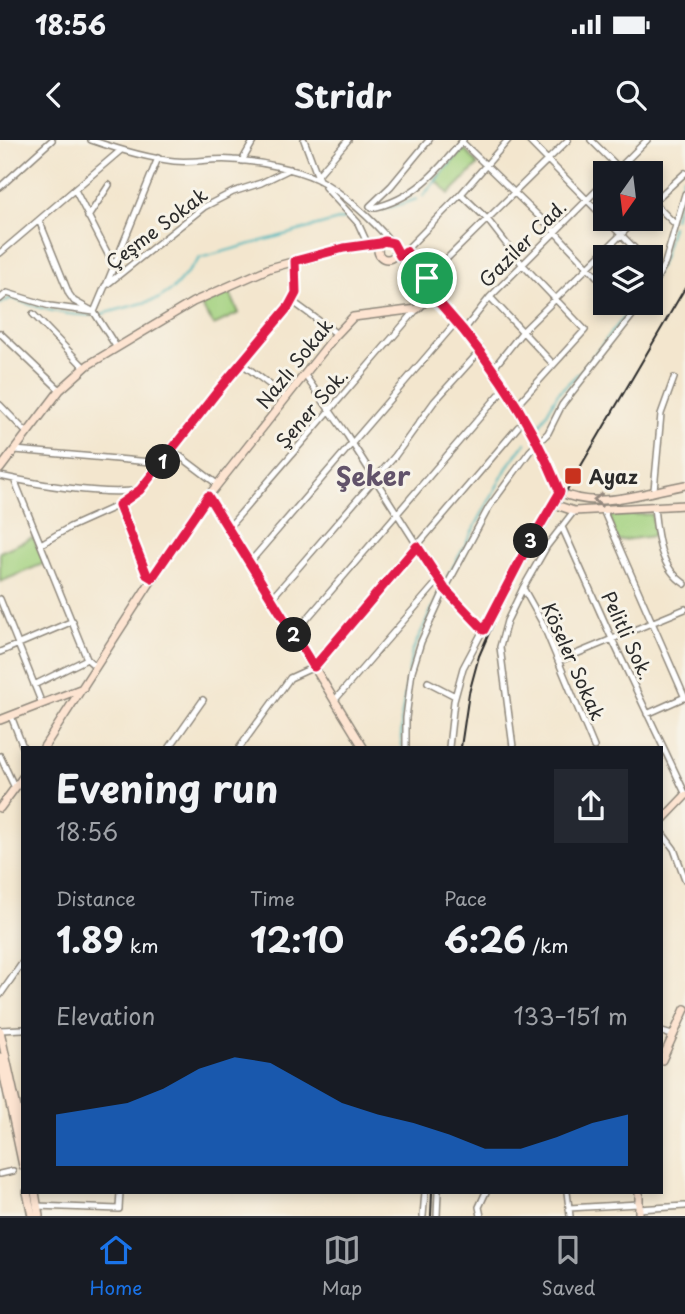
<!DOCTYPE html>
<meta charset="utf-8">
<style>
:root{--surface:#171b24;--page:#242831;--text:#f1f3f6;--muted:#9ea1a6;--line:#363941;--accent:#1a73e8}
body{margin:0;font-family:"Playpen Sans",sans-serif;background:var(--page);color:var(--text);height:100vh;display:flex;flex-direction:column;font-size:26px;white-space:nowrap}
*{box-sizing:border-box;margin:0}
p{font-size:23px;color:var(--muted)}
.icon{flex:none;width:38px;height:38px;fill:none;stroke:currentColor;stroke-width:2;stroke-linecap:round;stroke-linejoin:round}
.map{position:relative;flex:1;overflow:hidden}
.details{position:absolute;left:21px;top:606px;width:642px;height:448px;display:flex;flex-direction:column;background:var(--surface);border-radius:0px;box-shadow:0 4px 10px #0003}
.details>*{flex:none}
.needle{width:46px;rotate:194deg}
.buttons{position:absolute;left:593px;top:21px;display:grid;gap:14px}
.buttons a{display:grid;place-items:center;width:70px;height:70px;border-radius:0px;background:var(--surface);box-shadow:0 4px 10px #0003;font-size:35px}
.pin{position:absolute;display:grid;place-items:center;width:60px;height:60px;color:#fff;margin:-30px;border:4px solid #fff;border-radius:50%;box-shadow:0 2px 7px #0007}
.km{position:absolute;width:35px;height:35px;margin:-18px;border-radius:50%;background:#222;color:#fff;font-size:19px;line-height:35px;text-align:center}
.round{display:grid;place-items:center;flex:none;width:74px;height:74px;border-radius:0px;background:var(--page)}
.head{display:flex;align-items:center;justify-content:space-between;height:119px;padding:0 35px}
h1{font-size:38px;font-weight:700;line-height:52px}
.metrics{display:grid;grid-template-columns:repeat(3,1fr);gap:10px;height:119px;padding:7px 35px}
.metrics div{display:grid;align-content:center}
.metrics b{font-size:35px;font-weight:700}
.metrics small{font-size:19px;font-weight:400}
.metrics p{font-size:19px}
.chart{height:196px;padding:14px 35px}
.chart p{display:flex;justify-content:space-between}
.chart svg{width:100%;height:126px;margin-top:7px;fill:var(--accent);opacity:.7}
.status{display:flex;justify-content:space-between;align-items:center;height:49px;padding:0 35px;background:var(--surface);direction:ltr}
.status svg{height:19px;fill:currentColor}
header{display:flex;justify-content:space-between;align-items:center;height:91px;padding:0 35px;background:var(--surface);font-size:32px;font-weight:700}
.tabs{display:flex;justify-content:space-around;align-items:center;height:98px;border-top:2px solid var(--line);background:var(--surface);font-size:19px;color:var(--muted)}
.tabs a{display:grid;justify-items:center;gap:4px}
.tabs .selected{color:var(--accent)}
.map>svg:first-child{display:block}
.green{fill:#a3d17f;stroke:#677e55;stroke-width:2}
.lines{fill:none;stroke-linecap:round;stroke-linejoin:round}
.stream{stroke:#43b3b9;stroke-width:2}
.street-casing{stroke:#8f887c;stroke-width:8}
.secondary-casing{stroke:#8f887c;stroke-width:10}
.street{stroke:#fff;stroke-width:5}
.secondary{stroke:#fde4d1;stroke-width:7}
.rail{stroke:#2b2b2b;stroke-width:2}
.oneway{stroke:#94887e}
.route-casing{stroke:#fff;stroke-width:14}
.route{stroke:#e11d48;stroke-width:9}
.poi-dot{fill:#c8321e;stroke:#f7f3e8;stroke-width:2.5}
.labels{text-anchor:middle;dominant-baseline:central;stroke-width:6;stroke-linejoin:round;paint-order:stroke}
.street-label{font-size:19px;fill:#2b2b2b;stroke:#f7f3e8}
.poi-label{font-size:19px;font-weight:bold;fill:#2b2b2b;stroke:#f7f3e8;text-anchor:start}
.district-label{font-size:26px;font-weight:bold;fill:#62536a;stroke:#f7f3e8}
</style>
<div class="status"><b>18:56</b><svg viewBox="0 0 49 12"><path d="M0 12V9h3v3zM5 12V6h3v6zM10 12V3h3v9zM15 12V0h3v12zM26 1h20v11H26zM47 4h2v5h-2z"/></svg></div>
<header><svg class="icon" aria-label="back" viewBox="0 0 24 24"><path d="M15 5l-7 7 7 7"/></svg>Stridr<svg class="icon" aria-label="search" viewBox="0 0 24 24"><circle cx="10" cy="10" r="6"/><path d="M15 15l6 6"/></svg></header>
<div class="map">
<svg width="685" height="1076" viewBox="0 0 685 1076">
<rect width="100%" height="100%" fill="#f7f3e8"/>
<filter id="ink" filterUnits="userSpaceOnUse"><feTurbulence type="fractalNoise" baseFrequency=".0143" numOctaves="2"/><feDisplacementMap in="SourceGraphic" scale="14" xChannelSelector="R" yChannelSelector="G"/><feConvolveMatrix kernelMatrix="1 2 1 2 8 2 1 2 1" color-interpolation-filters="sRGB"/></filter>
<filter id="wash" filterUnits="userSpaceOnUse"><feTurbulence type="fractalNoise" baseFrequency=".00686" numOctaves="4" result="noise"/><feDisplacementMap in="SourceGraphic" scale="28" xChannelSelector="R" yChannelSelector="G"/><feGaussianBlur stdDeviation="1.57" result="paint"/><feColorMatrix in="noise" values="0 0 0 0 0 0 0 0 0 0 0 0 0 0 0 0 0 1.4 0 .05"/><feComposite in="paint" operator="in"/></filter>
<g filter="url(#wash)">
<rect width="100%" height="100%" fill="#f3e6ce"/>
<path class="green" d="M465 9 478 25 449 54 435 39Z
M230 153 239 173 214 185 201 166Z
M652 374 654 396 617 401 610 376Z
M33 397 45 423 0 442V412Z"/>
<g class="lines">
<path class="stream" d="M685 30V28
M423 56 463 8
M382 70 417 59
M674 79 683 37
M651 142 663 118 672 86
M0 164 11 158C36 167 66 177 93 175
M632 167 636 163
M102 174 158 159 173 149 200 118 346 78
M539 287 558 253 582 230 628 172
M445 442 509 324 526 303
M402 607 401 579 412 512 440 452"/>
</g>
</g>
<g filter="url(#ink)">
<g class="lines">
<defs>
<path id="street" d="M91 0C117 9 146 18 174 21 194 23 213 18 233 20 257 21 296 29 317 39 340 50 374 81 390 101
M304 0 319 40
M528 0 643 117
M591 0 624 33
M462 2 555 92 606 146
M242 21 254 0
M614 33 647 0
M317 36 348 0
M0 47 52 0
M325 47 358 83 368 105
M75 50 115 128
M461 54 487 79 522 124 585 190 516 266
M651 60 676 85
M651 64 685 33
M370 66 391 46 429 0
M372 68C413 60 438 31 463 0
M88 77 109 45
M39 80 69 154 74 161 94 172 117 208
M406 111 427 138
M0 113 121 10
M400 116 461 54 508 0
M107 143 158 18
M421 144 568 0
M651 149 665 123 685 54
M490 157 553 224
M0 159 7 153 50 166 94 172 105 146 204 67 233 52 261 43 290 29
M292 161 337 194
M623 163 634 173
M33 174 85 228
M464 190 490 157 606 41
M0 193 60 250
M241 223 286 257
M492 230 523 191 637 79
M304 234 347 295 445 449 484 490
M0 265 27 293
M15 310 162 323
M172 310 217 344
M0 336C36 344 104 356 139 350
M14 339 87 519 96 527
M654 350 661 274 674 238
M119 365 147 435 152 438
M654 367C657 395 659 427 685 444
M603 370 685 558
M229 387 417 169
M562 387 612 499 685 653
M41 404 70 387 119 365 140 350 217 252 289 166 296 153 295 121
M250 422 457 181
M523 448 542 482 594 607
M272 458 395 316 434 262 480 211
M0 459 42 564
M294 494 504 249
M0 512 73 481
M559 521 685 469
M428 542 455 556
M34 545 87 519
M334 561 439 440
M647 574 685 557
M11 576 23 607
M170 607 203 560
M240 607 290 538 314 527 518 287
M406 607V578L412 531 421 502 445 449 489 367 530 311 548 293 562 265 642 163
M449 607 454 561 463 528 524 413 555 362
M513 607 500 507 507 481 523 448 547 406 574 371
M0 616 15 648
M662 693 674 709 685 739
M0 855 23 822
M0 890 23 889
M662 892 672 895
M0 1034 13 1031
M567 1052 570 1076
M36 1066 119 1069 120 1052
M569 1068 638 1064
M638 1069 685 1066
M423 1076 425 1052
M437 1076 438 1052
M481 1076 479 1067 486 1052"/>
<path id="secondary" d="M378 110a9 9 0 1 1 18 0a9 9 0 1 1-18 0Z
M396 110C416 140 442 163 465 191 503 239 538 295 560 352
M0 329 60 250 88 225 193 162 270 128 344 108 380 103
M560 352 555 362 559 366 574 371 685 365
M560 352C597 371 646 352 685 345
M208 356 234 396 363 607
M0 580 83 548
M44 607 195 373 335 196 353 177 417 169 432 155
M0 668 23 637
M662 680 685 656
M0 891 23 995
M0 917 23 1026
M662 920 685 869
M27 1052 32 1076
M35 1052 39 1076
M639 1076V1052"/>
</defs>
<use href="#street" class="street-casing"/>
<use href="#secondary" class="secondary-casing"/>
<use href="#street" class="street"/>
<use href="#secondary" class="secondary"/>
<path class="rail" d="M461 607 469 553 479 516 496 477 523 425 685 148
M431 1076 432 1052"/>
</g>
<defs><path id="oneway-chevron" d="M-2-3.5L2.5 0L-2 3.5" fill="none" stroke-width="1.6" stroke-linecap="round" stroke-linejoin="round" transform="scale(1.75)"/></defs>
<use class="oneway" href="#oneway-chevron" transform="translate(598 360) rotate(-179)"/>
</g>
<g class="lines" filter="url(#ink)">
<defs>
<path id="route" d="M384 101 393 103 400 116 406 111 427 138 421 144C479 201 530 277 560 352L524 413 484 490 445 449 417 406 314 527 208 356 152 438 147 435 119 365 140 350 217 252 289 166 296 153 295 121 344 108 380 103Z"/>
</defs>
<use href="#route" class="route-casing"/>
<use href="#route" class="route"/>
</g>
<rect class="poi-dot" x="564" y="327" width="18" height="18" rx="3.5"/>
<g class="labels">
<g class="street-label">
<text transform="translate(156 88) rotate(-37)">Çeşme Sokak</text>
<text transform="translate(522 103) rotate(-45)">Gaziler Cad.</text>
<text transform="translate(294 223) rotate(-51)">Nazlı Sokak</text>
<text transform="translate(311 268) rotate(-49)">Şener Sok.</text>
<text transform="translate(628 495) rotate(65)">Pelitli Sok.</text>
<text transform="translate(574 521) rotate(66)">Köseler Sokak</text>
</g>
<g class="poi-label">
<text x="589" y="336">Ayaz</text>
</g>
<g class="district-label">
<text x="373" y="335">Şeker</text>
</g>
</g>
</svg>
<div class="buttons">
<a><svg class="needle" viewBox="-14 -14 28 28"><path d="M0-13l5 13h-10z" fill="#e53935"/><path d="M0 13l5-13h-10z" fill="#9ea1a6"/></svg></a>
<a><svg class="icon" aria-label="layers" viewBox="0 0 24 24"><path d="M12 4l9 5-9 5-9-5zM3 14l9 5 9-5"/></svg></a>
</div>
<div class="pin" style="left:427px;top:138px;background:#1e9e55"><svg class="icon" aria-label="arrive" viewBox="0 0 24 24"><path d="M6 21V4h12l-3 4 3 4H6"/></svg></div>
<b class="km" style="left:163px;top:322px">1</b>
<b class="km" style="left:294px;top:495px">2</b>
<b class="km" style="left:531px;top:401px">3</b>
<section class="details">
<div class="head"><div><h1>Evening run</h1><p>18:56</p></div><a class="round"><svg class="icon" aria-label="share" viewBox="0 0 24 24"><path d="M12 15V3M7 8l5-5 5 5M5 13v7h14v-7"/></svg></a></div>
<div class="metrics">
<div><p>Distance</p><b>1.89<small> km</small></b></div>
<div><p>Time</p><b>12:10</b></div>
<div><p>Pace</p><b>6:26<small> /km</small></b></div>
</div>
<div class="chart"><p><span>Elevation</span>133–151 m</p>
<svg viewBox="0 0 160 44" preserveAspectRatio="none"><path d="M0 44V26L10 24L20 22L30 17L40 10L50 6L60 8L70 15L80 22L90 26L100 29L110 33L120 38L130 38L140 34L150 29L160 26V44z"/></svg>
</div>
</section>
</div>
<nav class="tabs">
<a class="selected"><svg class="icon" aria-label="home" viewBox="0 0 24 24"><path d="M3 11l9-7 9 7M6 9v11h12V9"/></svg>Home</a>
<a><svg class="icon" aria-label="map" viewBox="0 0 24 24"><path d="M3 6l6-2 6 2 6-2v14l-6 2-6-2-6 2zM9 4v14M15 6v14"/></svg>Map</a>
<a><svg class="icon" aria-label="saved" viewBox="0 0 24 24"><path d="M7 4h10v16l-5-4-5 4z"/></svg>Saved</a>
</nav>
